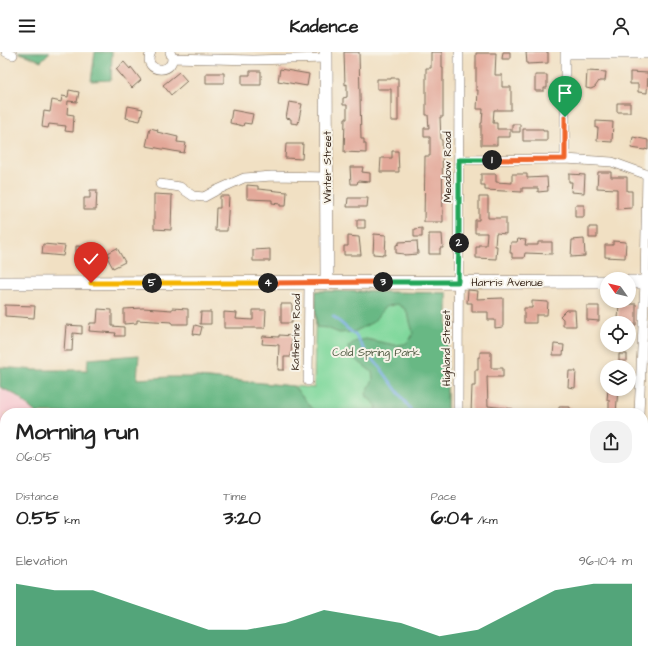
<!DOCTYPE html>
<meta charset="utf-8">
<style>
:root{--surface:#fff;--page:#f2f2f2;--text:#222;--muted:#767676;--accent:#0b8043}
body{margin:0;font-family:"Architects Daughter",sans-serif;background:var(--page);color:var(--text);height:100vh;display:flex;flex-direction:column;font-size:15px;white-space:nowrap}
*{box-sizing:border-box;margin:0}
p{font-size:13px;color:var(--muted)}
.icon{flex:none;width:22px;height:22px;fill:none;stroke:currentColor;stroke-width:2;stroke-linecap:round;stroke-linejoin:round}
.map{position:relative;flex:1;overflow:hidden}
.side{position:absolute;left:0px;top:356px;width:648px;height:256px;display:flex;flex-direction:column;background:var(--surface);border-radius:16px 16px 0 0;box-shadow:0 2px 6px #0003}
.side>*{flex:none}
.needle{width:26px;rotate:304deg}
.tools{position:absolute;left:600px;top:220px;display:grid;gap:8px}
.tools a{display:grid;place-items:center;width:36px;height:36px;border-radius:50%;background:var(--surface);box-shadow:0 2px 6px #0003;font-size:20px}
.pin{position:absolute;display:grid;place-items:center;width:34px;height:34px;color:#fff;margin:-41px -17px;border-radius:50% 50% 50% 0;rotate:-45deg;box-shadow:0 0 4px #0007}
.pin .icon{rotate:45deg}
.km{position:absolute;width:20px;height:20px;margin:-10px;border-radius:50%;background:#222;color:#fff;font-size:11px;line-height:20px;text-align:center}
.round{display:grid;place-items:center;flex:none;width:42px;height:42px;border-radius:16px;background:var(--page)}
.overview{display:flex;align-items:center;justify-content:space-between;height:68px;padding:0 16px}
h1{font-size:22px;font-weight:700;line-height:30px}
.stats{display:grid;grid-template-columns:repeat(3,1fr);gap:6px;height:68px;padding:4px 16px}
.stats div{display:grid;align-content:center}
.stats b{font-size:20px;font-weight:700}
.stats small{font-size:11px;font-weight:400}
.stats p{font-size:11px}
.chart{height:112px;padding:8px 16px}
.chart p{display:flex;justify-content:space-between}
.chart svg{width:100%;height:72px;margin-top:4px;fill:var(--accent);opacity:.7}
header{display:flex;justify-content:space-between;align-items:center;height:52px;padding:0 16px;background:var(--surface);font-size:18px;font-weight:700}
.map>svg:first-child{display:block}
.built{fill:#f7cfd4}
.industrial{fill:#d2bdc8}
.green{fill:#80d89c;stroke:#5e815d}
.forest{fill:#68b884;stroke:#527151}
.water{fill:#7caee8;stroke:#5c6c83}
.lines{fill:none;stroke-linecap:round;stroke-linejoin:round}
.stream{stroke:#7caee8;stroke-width:2.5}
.building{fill:#e3a899}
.minor-casing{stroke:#7b6a58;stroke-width:10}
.tertiary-casing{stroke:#7b6a58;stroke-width:12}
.secondary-casing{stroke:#7b6a58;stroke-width:14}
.minor{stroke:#fff;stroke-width:9}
.tertiary{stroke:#fff;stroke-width:11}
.secondary{stroke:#fff;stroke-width:13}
.split-1-casing{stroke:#fff;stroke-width:8}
.split-2-casing{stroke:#fff;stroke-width:8}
.split-3-casing{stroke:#fff;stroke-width:8}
.split-4-casing{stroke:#fff;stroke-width:8}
.split-5-casing{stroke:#fff;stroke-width:8}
.split-6-casing{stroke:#fff;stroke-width:8}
.split-1{stroke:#f0652b;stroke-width:5}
.split-2{stroke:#22a559;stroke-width:5}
.split-3{stroke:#22a559;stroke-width:5}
.split-4{stroke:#f0652b;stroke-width:5}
.split-5{stroke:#f5b400;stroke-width:5}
.split-6{stroke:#f5b400;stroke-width:5}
.labels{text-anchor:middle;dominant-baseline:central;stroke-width:4;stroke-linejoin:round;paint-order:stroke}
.street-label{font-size:11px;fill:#3b2a1e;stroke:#f7f3e8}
.park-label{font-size:11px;fill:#4c563e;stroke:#f7f3e8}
</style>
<header><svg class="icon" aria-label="menu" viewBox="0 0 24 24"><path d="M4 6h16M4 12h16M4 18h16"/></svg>Kadence<svg class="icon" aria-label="person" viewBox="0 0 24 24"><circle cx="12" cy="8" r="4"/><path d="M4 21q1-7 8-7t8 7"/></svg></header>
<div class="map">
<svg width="648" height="612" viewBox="0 0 648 612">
<rect width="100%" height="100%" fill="#f7f3e8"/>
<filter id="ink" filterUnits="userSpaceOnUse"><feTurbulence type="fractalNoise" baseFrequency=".025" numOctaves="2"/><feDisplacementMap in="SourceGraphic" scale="8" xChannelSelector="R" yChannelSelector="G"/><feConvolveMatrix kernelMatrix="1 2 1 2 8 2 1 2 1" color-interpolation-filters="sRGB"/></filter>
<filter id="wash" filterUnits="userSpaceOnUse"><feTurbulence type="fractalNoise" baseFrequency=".012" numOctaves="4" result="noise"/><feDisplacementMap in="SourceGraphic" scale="16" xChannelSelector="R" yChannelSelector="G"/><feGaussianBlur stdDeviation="0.9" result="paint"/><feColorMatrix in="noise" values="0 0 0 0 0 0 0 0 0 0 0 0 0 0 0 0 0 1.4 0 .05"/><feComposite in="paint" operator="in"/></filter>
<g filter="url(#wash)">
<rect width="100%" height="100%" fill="#f1e0c3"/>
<path class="built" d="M0 335 16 343 36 361H5V607H148L134 612H0Z"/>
<path class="industrial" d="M308 607H618L627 612H294Z"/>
<path class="green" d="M316 239 447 241V361H166L197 325 314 336Z
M312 607H334L320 612H299Z"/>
<path class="forest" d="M18 0H50L41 9Z
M95 0H112L111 28 91 29Z
M316 239 447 241V361H374L377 354 367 345 366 341 373 328 372 320 350 303 348 295 354 290 366 287 395 293 405 292 411 286 413 281 408 262 405 257 397 252 385 255 373 270 354 280 339 281 327 276 316 275Z
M139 303 137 327 169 325H197L293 334 314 358 333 361H36L16 343 0 335V315L35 318H87L88 307Z
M643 449H648V560L643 558Z"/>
<path class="water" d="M643 558 648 560V612H627L618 607H643Z
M148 607H308L294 612H134Z"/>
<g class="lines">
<path class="stream" d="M333 264 356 284 366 300 379 314 411 358V361"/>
</g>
<g id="blocks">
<path class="building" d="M344 0H359L361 87H364V92H366V101L344 100 345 67H347V53H343V46L347 45V32L345 33Z
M431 0H442V16H443V65H440L441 88H442L443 170H424L425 104H430V85H424V76H429L428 63H426V16H431Z
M503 0H510V7H502Z
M526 0H548V11L527 12Z
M476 1H496L495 23H502V35H511V58H494L493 71H497V77H510V85H497V93H481V71H482L483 57H477L478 38H476Z
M124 10 130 17 131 15 141 28 132 36 116 17Z
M280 17 309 22 307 34 278 29Z
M250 19H261V33H242V23H250Z
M587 19 606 20 605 29H599L595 35 591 37 586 36Z
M179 20 187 29 171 43 163 33Z
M630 20 648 21 647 41 638 40V32H630Z
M206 21H224V31H206Z
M535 23H547V36H544V39H535Z
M391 26H398V69H391V37H377V27H391Z
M69 38 79 40 77 50 68 49 67 62 74 63 73 80 65 79 66 74 49 72 48 76 42 75 44 59 50 60 52 48 61 50 62 44 68 45Z
M289 50 302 52 298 72 291 71V67L286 66Z
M617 51H630V60H617Z
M128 54 143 57 140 69 126 66Z
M232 58 253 62 251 72 244 71 243 74 230 71Z
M596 69 613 70 612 90 597 89 598 76H596Z
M512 72H520V80H512Z
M150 76 158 78 157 80 178 85 177 90 186 91 184 101 146 94Z
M523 77H543V79H547V89H523Z
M633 85 648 88V98L645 97V98L631 96Z
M286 92H303L302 107 285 106Z
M392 99H398L399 120H380L381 106H392Z
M350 115H363L362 120 370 121V130L358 129 357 132H351Z
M598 120H611V125H627V139H632V156L617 157V137L597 136Z
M481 122H496V130L512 131V122H527V126L547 125 548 139 538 140V136H522V140L485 138V133H481Z
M569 122 585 123 584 141 571 140 572 130H569Z
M247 133 258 134V137L287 140 286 154H280V152L272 151V148L247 147Z
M90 138H97L96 158H84V146H90Z
M154 142 172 143 171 178 154 177Z
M220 144H229L227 179H215L216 156H220Z
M479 145H488V166H506V182L496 181 495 194H497L496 207 476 206V195H478V193H486L487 181H475V168H479Z
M348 146H368L367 155H347Z
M575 153H584V165H575Z
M357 168H365V176H357Z
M589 175H597V186H589Z
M422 176V185H414V177Z
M374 182 386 183 385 203 373 202Z
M429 182H442L443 196H440V202H429Z
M348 184 359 185 361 203H344V194H348Z
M518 187 526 188 525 193H538V190H552V202L525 201 524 206H512V201H510L511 190H517Z
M584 187 585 204 571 205 572 188Z
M417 189 418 202 404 203V202L396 201V193L399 192V190Z
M613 189 626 190 625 206 605 205V193H613Z
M43 192 65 194 63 204 42 202Z
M76 194 89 195V205L76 204Z
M117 196 125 210 113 216 107 205 109 204 108 201Z
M270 197V209H253V198Z
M468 238 478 239 477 247 503 246V275L495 276V268H488V260H472V251H467Z
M532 249 548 250 547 263H536V271H524V256H532Z
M281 252H292V271H281Z
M619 252H636V273L621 271V267H618Z
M5 253 35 254 34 266 5 264Z
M587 254H599V269L587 268Z
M143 256 172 258V256L188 257V272H172V270L137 268V271L124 272V257Z
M98 257 112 258V274L124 275V284H115L116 281 89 279 90 271H97Z
M253 258H266L265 276H224V260L237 261 236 267 253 268Z
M566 258H575L576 274H563V267L560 264Z
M201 260H211V272H200Z
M66 273 82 274V282L73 281 72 299H64Z
M195 273 202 275 200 283 193 282Z
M279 283 292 284 291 305H284V318H278L279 293 262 292 263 284 279 285Z
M554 292 564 293 563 303H553Z
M480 300H491V316H503V325H487L488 354 513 357V361H471L472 334H475V318H478V305H480Z
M619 302H627V309H619Z
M569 319H576L575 336 568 335Z
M608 337H618L616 361H609V348H607Z
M559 355H570V361H559Z"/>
</g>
</g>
<g filter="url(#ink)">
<use href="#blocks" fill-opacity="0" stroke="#7b6a58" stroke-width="1"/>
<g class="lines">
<defs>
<path id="minor" d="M6 0 13 3
M151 0C140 23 181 23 170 0
M565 0V107
M565 2H648
M172 6 253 8 326 6
M459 108 565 107 612 110 648 123
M160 132 180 135 193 144 204 145 215 139 244 126 272 124 327 125
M308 329 309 231
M458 361 459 0
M639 361 645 230 647 122
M643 397H648"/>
<path id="tertiary" d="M0 508H5
M7 607V612"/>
<path id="secondary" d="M326 0 327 230
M629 230H648
M0 231 607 230"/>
</defs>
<use href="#minor" class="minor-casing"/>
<use href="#tertiary" class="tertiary-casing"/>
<use href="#secondary" class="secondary-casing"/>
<use href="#minor" class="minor"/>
<use href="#tertiary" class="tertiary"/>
<use href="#secondary" class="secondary"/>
</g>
</g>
<g class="lines" filter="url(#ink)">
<defs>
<path id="split-1" d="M492 108 565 107V65"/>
<path id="split-2" d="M459 191V108H492"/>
<path id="split-3" d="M383 230H458L459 191"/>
<path id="split-4" d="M268 231 383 230"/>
<path id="split-5" d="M152 231H268"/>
<path id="split-6" d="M91 231H152"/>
</defs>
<use href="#split-1" class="split-1-casing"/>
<use href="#split-2" class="split-2-casing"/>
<use href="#split-3" class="split-3-casing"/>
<use href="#split-4" class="split-4-casing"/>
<use href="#split-5" class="split-5-casing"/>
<use href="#split-6" class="split-6-casing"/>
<use href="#split-1" class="split-1"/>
<use href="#split-2" class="split-2"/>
<use href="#split-3" class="split-3"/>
<use href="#split-4" class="split-4"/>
<use href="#split-5" class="split-5"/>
<use href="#split-6" class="split-6"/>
</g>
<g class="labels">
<g class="street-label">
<text transform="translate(327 115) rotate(-90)">Winter Street</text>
<text transform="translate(447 115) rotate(-90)">Meadow Road</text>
<text x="507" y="230">Harris Avenue</text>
<text transform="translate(296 280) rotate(-89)">Katherine Road</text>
<text transform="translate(446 296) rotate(-90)">Highland Street</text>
</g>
<g class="park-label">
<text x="376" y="300">Cold Spring Park</text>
</g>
</g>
</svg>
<div class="tools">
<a><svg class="needle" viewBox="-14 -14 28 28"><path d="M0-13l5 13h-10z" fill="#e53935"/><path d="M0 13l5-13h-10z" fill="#767676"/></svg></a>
<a><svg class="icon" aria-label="locate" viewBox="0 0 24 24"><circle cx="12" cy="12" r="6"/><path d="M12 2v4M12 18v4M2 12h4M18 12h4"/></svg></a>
<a><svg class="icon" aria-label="layers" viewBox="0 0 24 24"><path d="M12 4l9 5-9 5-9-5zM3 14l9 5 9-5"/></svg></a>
</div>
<div class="pin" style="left:565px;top:65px;background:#1e9e55"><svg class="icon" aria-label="arrive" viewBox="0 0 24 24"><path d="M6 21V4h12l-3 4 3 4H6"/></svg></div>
<div class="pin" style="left:91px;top:231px;background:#d93025"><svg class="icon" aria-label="check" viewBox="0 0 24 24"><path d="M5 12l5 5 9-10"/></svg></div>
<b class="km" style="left:492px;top:108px">1</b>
<b class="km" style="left:459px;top:191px">2</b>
<b class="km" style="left:383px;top:230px">3</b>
<b class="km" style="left:268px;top:231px">4</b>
<b class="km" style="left:152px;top:231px">5</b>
<section class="side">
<div class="overview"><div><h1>Morning run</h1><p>06:05</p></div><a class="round"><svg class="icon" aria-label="share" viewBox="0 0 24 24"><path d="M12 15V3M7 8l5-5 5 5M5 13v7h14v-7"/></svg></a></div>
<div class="stats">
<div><p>Distance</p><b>0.55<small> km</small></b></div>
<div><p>Time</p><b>3:20</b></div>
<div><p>Pace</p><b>6:04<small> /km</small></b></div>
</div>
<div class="chart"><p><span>Elevation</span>96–104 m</p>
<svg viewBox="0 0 160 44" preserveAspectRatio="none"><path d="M0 44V6L10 10L20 10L30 18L40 26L50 34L60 34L70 30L80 22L90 26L100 30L110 38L120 34L130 22L140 10L150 6L160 6V44z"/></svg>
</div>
</section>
</div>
